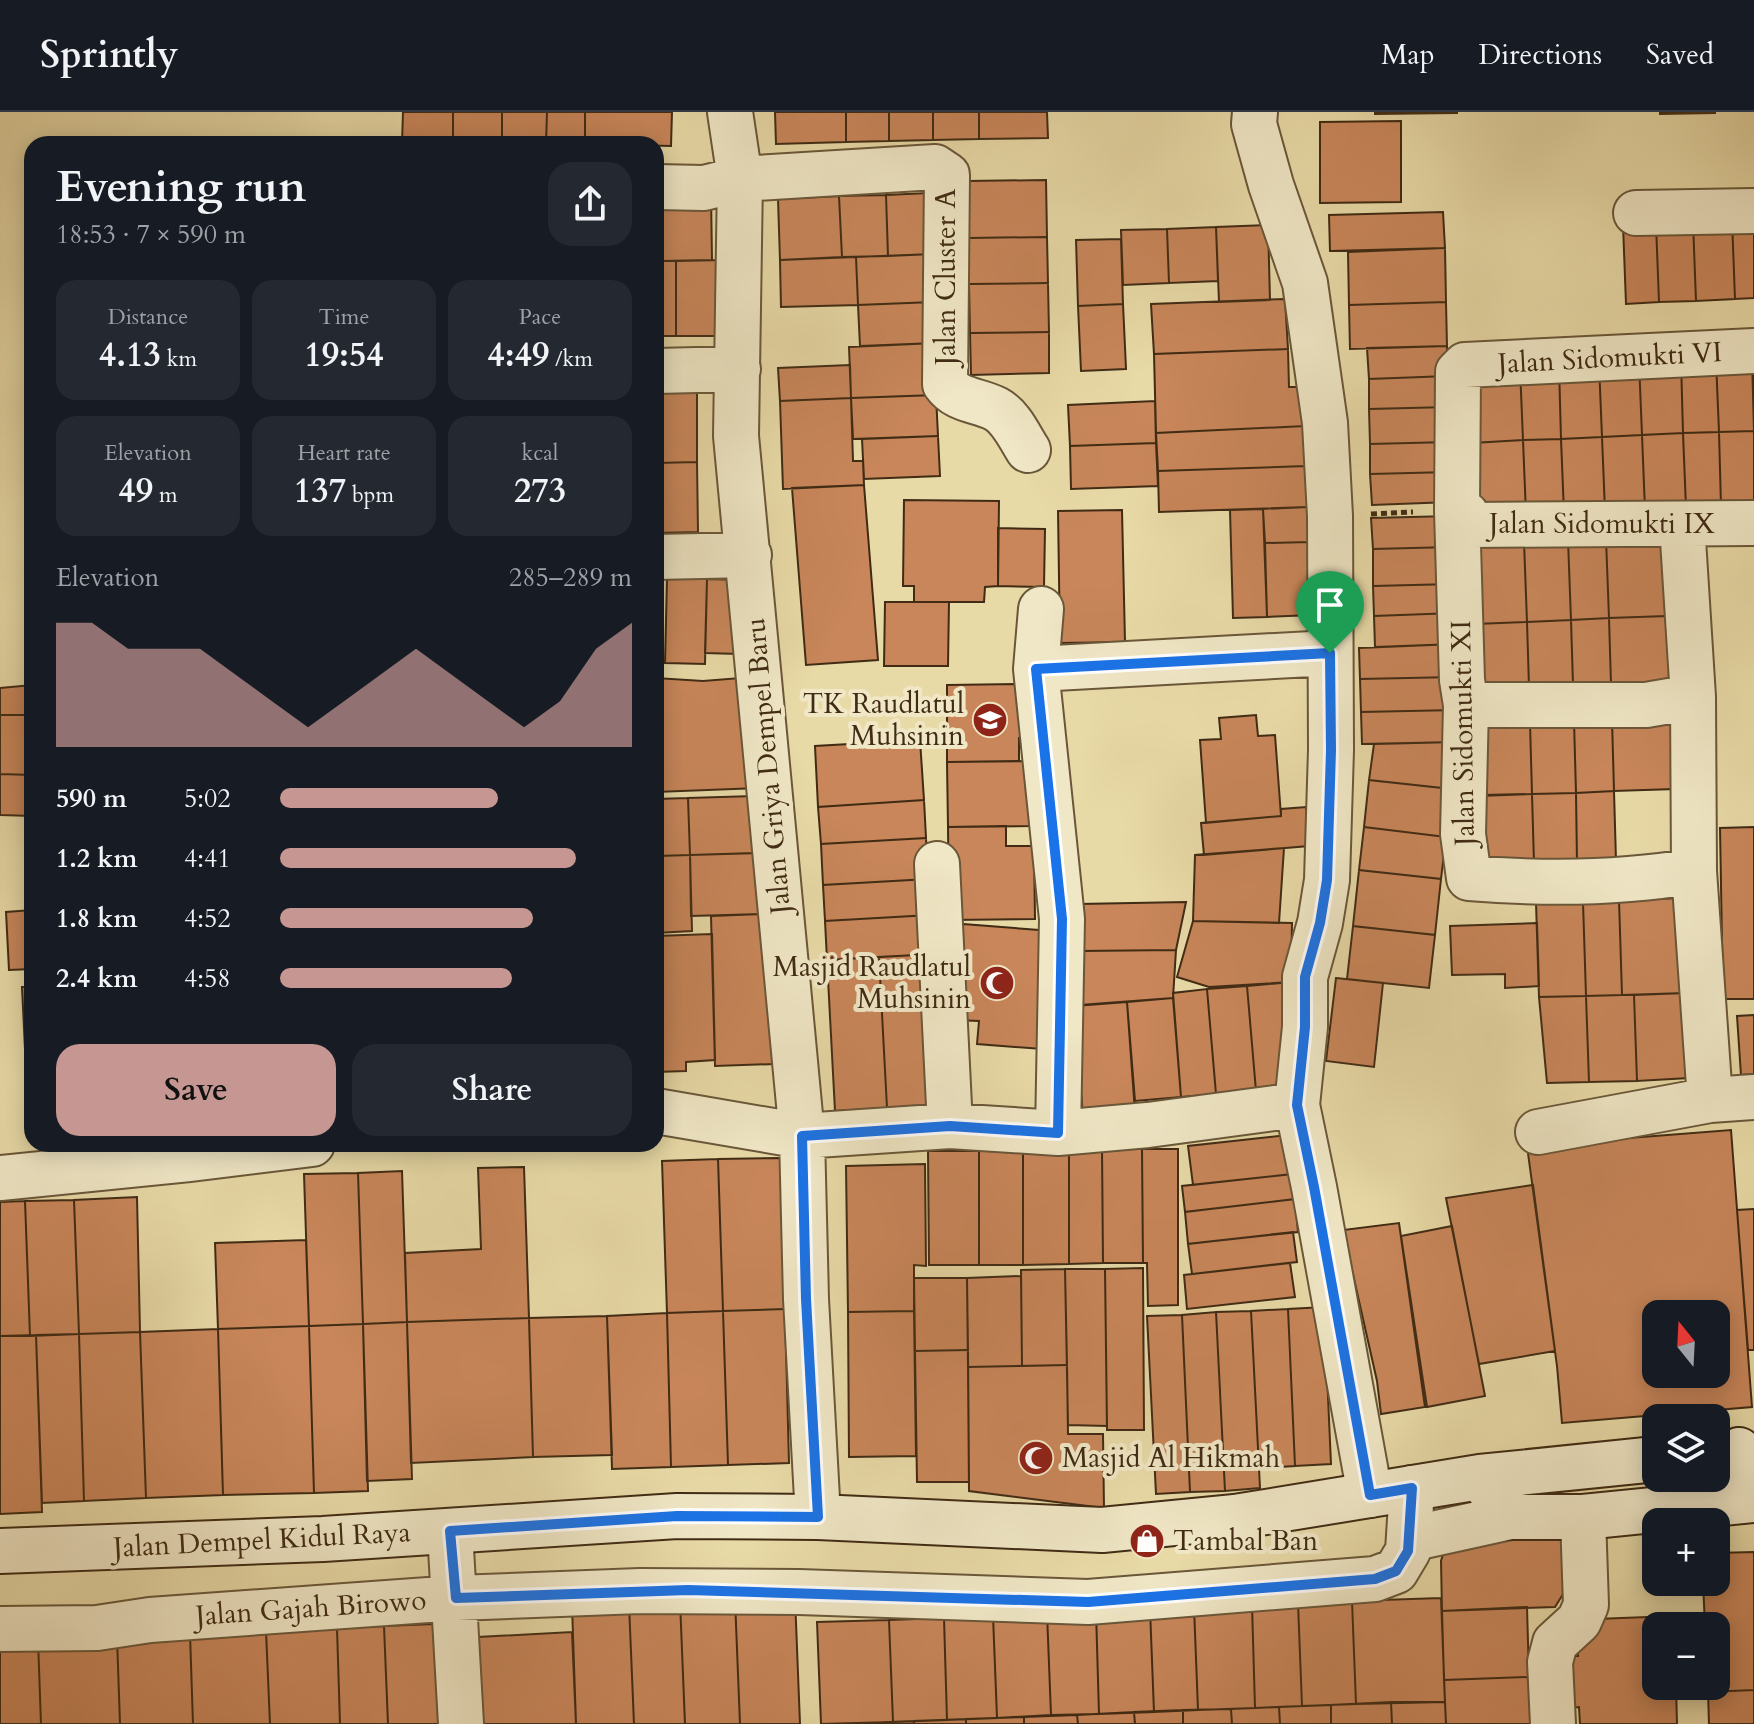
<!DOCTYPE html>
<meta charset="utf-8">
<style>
:root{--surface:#171b24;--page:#242831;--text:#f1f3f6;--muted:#9ea1a6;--line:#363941;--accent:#c59692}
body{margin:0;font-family:Cardo,serif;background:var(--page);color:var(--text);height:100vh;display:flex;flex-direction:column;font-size:30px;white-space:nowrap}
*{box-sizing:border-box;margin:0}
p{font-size:26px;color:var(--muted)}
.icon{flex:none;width:44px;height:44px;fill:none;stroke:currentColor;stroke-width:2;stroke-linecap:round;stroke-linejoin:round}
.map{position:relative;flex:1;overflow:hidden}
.side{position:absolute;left:24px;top:24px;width:640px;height:1016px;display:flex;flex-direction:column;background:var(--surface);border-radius:24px;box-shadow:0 4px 20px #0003}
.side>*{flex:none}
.needle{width:52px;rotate:342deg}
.controls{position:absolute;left:1642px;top:1188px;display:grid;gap:16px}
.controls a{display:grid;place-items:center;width:88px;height:88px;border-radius:16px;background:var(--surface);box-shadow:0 4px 20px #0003;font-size:40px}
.pin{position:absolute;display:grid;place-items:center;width:68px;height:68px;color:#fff;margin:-82px -34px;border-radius:50% 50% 50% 0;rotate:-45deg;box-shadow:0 0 8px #0007}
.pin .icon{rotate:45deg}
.round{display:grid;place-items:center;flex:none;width:84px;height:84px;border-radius:24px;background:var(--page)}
.head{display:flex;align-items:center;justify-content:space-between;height:136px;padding:0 32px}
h1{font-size:44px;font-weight:600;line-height:60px}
.figures{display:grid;grid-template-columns:repeat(3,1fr);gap:12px;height:136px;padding:8px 32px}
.figures div{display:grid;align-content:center;border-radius:20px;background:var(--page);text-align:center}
.figures b{font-size:34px;font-weight:600}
.figures small{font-size:22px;font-weight:400}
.figures p{font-size:22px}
.chart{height:224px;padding:16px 32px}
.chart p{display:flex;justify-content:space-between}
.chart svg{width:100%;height:144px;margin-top:8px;fill:var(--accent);opacity:.7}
.primary-button{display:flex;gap:16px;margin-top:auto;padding:16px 32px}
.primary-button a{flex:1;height:92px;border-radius:24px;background:var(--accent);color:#111;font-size:32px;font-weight:600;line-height:92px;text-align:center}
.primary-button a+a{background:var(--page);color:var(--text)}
ul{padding:0 32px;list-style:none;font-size:26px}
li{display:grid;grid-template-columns:128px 96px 1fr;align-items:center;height:60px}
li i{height:20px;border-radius:10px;background:var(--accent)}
header{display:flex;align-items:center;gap:48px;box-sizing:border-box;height:112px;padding:0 40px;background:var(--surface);border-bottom:2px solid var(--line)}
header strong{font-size:38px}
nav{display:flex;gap:44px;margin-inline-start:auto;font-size:28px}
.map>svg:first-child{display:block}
.building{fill:#c8865a;stroke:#402b14;stroke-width:2;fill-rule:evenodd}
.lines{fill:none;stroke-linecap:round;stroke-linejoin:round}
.street-casing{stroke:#6a5739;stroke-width:48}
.secondary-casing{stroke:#402b14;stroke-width:48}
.path{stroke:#402b14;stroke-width:5;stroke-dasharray:6 4;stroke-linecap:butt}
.street{stroke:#f0e7c6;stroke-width:44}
.secondary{stroke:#f0e7c6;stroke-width:44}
.route-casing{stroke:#fff;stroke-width:16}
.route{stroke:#1a73e8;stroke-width:10}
.labels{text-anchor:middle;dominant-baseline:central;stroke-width:8;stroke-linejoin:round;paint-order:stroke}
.street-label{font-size:28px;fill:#402b14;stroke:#f0e7c6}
.poi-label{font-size:28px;fill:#402b14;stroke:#f0e7c6;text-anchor:end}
</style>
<header>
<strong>Sprintly</strong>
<nav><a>Map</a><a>Directions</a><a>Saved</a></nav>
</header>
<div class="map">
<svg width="1754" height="1612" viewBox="0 0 1754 1612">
<rect width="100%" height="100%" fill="#e8daa7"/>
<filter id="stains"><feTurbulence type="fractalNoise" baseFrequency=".0025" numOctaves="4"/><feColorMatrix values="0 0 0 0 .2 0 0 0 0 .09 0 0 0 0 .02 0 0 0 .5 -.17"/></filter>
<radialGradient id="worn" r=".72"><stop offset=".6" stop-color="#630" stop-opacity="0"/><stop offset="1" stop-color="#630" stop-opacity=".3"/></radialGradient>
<path class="building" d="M403 0H453V31H402Z
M453 0H502V32L453 31Z
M502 0H547L546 32H502Z
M547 0H585V32H546Z
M585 0H672L671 34 585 32Z
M775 0H846V30L776 32Z
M846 0H889V29L846 30Z
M889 0H933V28L889 29Z
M933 0H979V27L933 28Z
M979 0H1047L1048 26 979 27Z
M1375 0H1457V1L1375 2Z
M1660 0H1715V1L1660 2Z
M1401 9V90L1320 91V10Z
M1046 68 1047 125 968 126V69Z
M929 81 932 142 888 144 886 83Z
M711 82 712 148 662 149V83Z
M656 83H662V149H656Z
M886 83 888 144 842 145 839 84Z
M839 84 842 145 780 148 778 87Z
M1443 100 1445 136 1330 139 1329 103Z
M1754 107V186L1735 187 1732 108Z
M1732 108 1735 187 1696 189 1693 110Z
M1693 110 1696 189 1659 190 1656 112Z
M1656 112 1659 190 1626 192 1623 113Z
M1268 113 1270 188 1219 190 1216 115Z
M1216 115 1218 169 1169 171 1167 117Z
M1167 117 1169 171 1123 173 1121 118Z
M1047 125 1048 171 969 172 968 126Z
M1121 127 1123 192 1078 194 1076 128Z
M1445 136 1446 190 1349 193 1348 140Z
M932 142 933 190 858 193 856 145Z
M856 145 858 193 781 195 780 148Z
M724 148V224H676V149Z
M656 149H676V224H656Z
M1048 171 1049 220 970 221 969 172Z
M1285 187 1288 237 1154 242 1151 192Z
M933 190 935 231 860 234 858 193Z
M1446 190 1447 234 1350 237 1349 193Z
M1123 192 1126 257 1081 259 1078 194Z
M1049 220V261L971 263 970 221Z
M935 231 936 283 851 286 849 235Z
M1447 234 1448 264 1369 267 1367 236Z
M1288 237 1289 275H1304L1305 314 1156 321 1154 242Z
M1752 246 1754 319 1719 320 1716 248Z
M1752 246H1754V319Z
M1716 248 1719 320 1683 321 1681 249Z
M1681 249 1683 321 1642 323 1639 250Z
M1639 250 1642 323 1602 325 1599 252Z
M1599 252 1602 325 1561 327 1559 254Z
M850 253 851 286 780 289 778 256Z
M1559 254 1561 327 1523 328 1520 256Z
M1520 256 1523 328 1472 331 1469 258Z
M1448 264 1449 295 1369 297V267Z
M697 269V350L656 351V270Z
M936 283 938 324 853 327 851 286Z
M851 286 853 349H863L864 373 783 377 780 289Z
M1155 289 1156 331 1070 334 1068 293Z
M1449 295V330L1370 332 1369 297Z
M1305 314 1306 354 1158 359 1156 321Z
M1754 319V393L1721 394 1719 320Z
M1719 320 1721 394 1686 396 1683 321Z
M1683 321 1686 396 1645 398 1642 323Z
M1642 323 1645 398 1605 399 1602 325Z
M938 324 940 364 864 367 862 327Z
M1602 325 1605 399 1564 401 1561 327Z
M1561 327 1564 401 1526 402 1523 328Z
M1523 328 1526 402 1475 405 1472 331Z
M1449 330 1450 360 1370 362V332Z
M1156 331 1158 374 1071 377 1070 334Z
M697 350 698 420 656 421V351Z
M1306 354 1308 395 1159 400 1158 359Z
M1450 360 1451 390 1372 393 1370 362Z
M864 373 878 548 806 553 792 376Z
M904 388 999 389 998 474 985 475 984 490H914V474H903Z
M1308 395 1309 430 1265 431 1263 397Z
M1263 397 1267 505 1233 506 1230 398Z
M1122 398 1125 530 1060 531 1058 399Z
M1451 404 1452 435 1373 437 1371 406Z
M998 416 1045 417 1044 475 998 474Z
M1664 424 1667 504 1609 506 1606 427Z
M1606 427 1609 506 1571 508 1568 428Z
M1568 428 1571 508 1527 510 1524 430Z
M1309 430 1312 503 1267 505 1265 431Z
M1524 430 1527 510 1475 512 1472 432Z
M1452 435 1453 472 1373 474V437Z
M667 467H707L705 552 665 551Z
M707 467 740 468 739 542 705 541Z
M1453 472 1454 501 1374 504 1373 474Z
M885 490H949L948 554H884Z
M1454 501 1455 532 1375 535 1374 504Z
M1667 504 1670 569 1611 572 1609 506Z
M1609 506 1611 572 1573 573 1571 508Z
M1571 508 1573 573 1529 575 1527 510Z
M1527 510 1529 575 1477 577 1475 512Z
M1455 532V565L1360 567 1359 536Z
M753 565 759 676 656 680V566L703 569Z
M1455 565 1456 598 1361 600 1360 567Z
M1018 572 1033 626H1019V649L947 650V573Z
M32 573V603H0V576Z
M1456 598 1457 630 1362 632 1361 600Z
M0 603H32V663L0 662Z
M1256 603 1258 624 1275 623 1281 704 1206 711 1200 628 1221 627 1219 606Z
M1673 606 1675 677 1614 679 1612 608Z
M1612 608 1614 679 1576 681 1574 609Z
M1574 609 1576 681 1532 682 1530 611Z
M1530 611 1532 682 1479 684 1477 612Z
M920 628 924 688 818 695 815 634Z
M1457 630 1451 677 1369 668 1374 632Z
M1033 649V714L948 715 947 650Z
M0 662 32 663V704L0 703Z
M1369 668 1451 677 1446 725 1364 715Z
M1614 679 1616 749 1577 751 1576 681Z
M1576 681 1577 751H1534L1532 682Z
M1532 682 1534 751 1485 753 1483 683Z
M754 684 755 741 690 743 688 686Z
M688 686 690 743 656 744V687Z
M924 688 926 726 821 732 818 695Z
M1306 695 1309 734 1204 743 1201 711 1281 704V697Z
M1006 714V734H1034L1035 807 949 808 948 715Z
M1364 715 1446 725 1441 767 1359 758Z
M1754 715V887H1723L1720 716Z
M926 726 928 767 823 773 821 732Z
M1284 736 1279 811 1193 809 1195 743Z
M760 741 762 802 691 804 690 743Z
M690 743 692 819 656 821V744Z
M1359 758 1441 767 1435 823 1353 814Z
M928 767 930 803 825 809 823 773Z
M1684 786 1686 881 1622 883 1619 788Z
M1619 788 1622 883 1586 884 1583 790Z
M1186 790 1176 838 1080 839 1079 792Z
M1583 790 1586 884 1539 885 1536 791Z
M32 798V857L9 858 6 800Z
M762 802 775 952 715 954 711 804Z
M930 803 933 842 827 848 825 809Z
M1193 809 1292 811 1291 870 1209 875 1177 865Z
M1537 811 1539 874 1505 876V862L1452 863 1450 814Z
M963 812 1052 819 1042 937 977 932 979 909 955 908Z
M1353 814 1435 823 1429 876 1347 867Z
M712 822 715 948 686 950V959L656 960V824Z
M1176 838 1173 886 1080 893V839Z
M933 842 941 993 887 996 879 845Z
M879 845 887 996 835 999 827 848Z
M1336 866 1383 871 1374 955 1326 949Z
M1292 870 1276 978 1256 979 1247 874Z
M1247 874 1256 979 1216 982 1207 877Z
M22 875H32V979H27Z
M1207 877 1216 982 1181 985 1173 881Z
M1686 881 1689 966 1637 969 1634 883Z
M1622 883H1634L1637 969 1589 970 1586 884Z
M1586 884 1589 970 1547 971 1539 885Z
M1173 886 1181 985 1135 989 1127 890Z
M1127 890 1135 1000 1083 1004 1074 894Z
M1754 903V962L1741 963 1737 904Z
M1731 1018 1752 1295 1562 1311 1557 1254 1527 1034ZM1656 1202H1716V1262H1656Z
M1287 1023 1292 1062 1193 1073 1188 1034Z
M61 1032H128L62 1041Z
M1102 1037H1142L1143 1151H1103Z
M1102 1037 1103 1151 1069 1152V1038Z
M1142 1037H1178V1193L1148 1194 1147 1151H1143Z
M1023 1038V1153H979V1039Z
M1023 1038H1069V1152L1023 1153Z
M928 1039H979V1153H929Z
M780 1046 785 1197 723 1199 718 1047Z
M718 1047 723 1199 667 1201 662 1049Z
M925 1052 926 1154 914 1153V1199L848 1200 846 1054Z
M524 1055 529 1206 407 1210 405 1141 481 1137 478 1056Z
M402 1059 407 1210 363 1212 358 1061Z
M358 1061 363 1212 309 1214 304 1062Z
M1292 1062 1295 1087 1185 1100 1182 1074Z
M1533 1073 1555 1239 1479 1252 1446 1086Z
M137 1085 140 1220 79 1222 74 1088Z
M1295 1087 1298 1120 1188 1132 1185 1100Z
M74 1088 79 1222 30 1224 25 1089Z
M25 1089 30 1224H0V1090Z
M1754 1097V1238H1748L1737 1098Z
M1399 1111 1425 1295 1381 1302 1377 1269 1343 1118Z
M1452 1114 1485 1284 1427 1295 1401 1124Z
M1293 1120 1297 1150 1192 1162 1188 1132Z
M306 1128 309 1214 218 1217 215 1131Z
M1290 1151 1295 1185 1187 1197 1184 1163Z
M1143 1156 1144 1318H1107L1105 1157Z
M1065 1157 1067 1253 1022 1254 1021 1158Z
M1065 1157H1105L1107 1314 1068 1313Z
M1021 1164 1022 1254 968 1255 967 1166Z
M914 1166H967L968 1238 915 1239Z
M1324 1195 1331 1352 1295 1354 1288 1197Z
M785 1197 789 1351 728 1353 723 1199Z
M1288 1197 1295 1354 1259 1356 1251 1199Z
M723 1199 728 1353 671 1355 667 1201Z
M914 1199 916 1344 849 1345 848 1200Z
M1251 1199 1260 1376 1225 1379 1216 1200Z
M1216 1200 1225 1379 1190 1380 1182 1203Z
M667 1201 671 1355 612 1357 607 1204Z
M1182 1203 1190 1380 1156 1382 1147 1204Z
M607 1204 612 1343 533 1345 529 1206Z
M529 1206 533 1345 411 1351 407 1210Z
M407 1210 412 1367 367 1369 363 1212Z
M363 1212 368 1379 314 1381 309 1214Z
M309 1214 314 1381 223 1383 218 1217Z
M218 1217 223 1383 146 1386 140 1220Z
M140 1220 146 1386 84 1389 79 1222Z
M79 1222 84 1389 42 1391 36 1223Z
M36 1223 42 1400 0 1402V1224Z
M968 1238 969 1370H917L915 1239Z
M1067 1253 1068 1322H1103L1104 1396 969 1379 968 1255Z
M1563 1422 1565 1479 1555 1495 1442 1499 1441 1449 1448 1426Z
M1754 1440V1578L1708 1580 1707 1574H1716V1514H1705L1703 1470H1716V1441Z
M795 1485 800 1612H740L735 1487Z
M1441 1486 1445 1590 1356 1592 1352 1489Z
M735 1487 740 1612H685L680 1489Z
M680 1489 685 1612H634L629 1492Z
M1352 1489 1356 1592 1302 1594 1298 1491Z
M1298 1491 1302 1594 1255 1596 1252 1493Z
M629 1492 634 1612H576L572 1494Z
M1252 1493 1255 1596 1198 1598 1194 1495Z
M1194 1495 1198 1598 1154 1600 1150 1497Z
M1527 1495 1529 1565 1444 1568 1442 1499Z
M1150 1497 1154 1600 1099 1602 1096 1499Z
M1096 1499 1099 1602 1051 1603 1047 1501Z
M1047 1501 1051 1603 997 1606 993 1504Z
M993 1504 997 1606 947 1608 944 1506Z
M1673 1504 1674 1514H1656V1574H1676L1677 1612H1580L1579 1595 1571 1596 1570 1544H1578L1577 1521 1596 1507Z
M944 1506 947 1608 893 1610 889 1508Z
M889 1508 893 1610 821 1612 817 1510Z
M435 1512 440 1612H388L384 1514Z
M384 1514 388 1612H340L337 1516Z
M337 1516 340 1612H270L266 1519Z
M266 1519 270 1612H193L190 1522Z
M572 1520 576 1612H482L478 1525Z
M190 1522 193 1612H120L117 1525Z
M117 1525 120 1612H41L38 1528Z
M38 1528 41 1612H0V1530Z
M1529 1565 1531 1612H1446L1444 1568Z
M1754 1578V1612H1709L1708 1580Z
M1391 1590 1392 1612H1331V1593Z
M1391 1590H1445L1446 1612H1392Z
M1331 1593V1612H1280L1279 1595Z
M1279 1595 1280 1612H1232L1231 1597Z
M1231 1597 1232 1612H1183V1598Z
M1183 1598V1612H1135L1134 1600Z
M1134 1600 1135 1612H1078L1077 1603Z
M1077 1603 1078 1612H1024V1605Z
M1024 1605V1612H966V1607Z
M966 1607V1612H914V1609Z
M914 1609V1612H865V1611Z"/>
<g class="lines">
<defs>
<path id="street" d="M730 0 740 67 736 324 802 1024 806 1187 818 1405
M1255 0 1254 12 1271 73 1305 171 1325 311 1330 404 1331 638 1327 768 1320 811 1305 865V915L1297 993 1314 1075 1370 1383
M656 75 704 76 740 67 935 55 947 63 945 272C957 289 979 288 996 297 1011 305 1019 324 1028 338
M1636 101 1754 99
M656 259 738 257
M1457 399 1466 402 1471 413 1754 411
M1682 412 1693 585 1694 759 1710 988
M656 445 749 443
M1041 497 1036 557 1062 807 1058 1021
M1036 557 1330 541
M1466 593H1646L1693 585
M937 752 950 1014
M1694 759C1619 772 1544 772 1469 766L1463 722 1466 593 1462 568 1457 399 1458 260 1465 253 1754 239
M656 999 802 1024 950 1014 1058 1021 1148 1013 1297 993
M1538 1020 1710 988 1754 985
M0 1066 189 1047 312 1032
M450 1419 461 1612
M1410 1427 1510 1405
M0 1517 97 1516 150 1508 456 1486 640 1479 799 1480 1088 1490 1375 1467 1396 1459 1408 1439 1412 1376
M1553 1612 1550 1550 1555 1531 1579 1509 1586 1493 1583 1405"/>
<path id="secondary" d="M1739 1338 1743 1389
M1480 1365 1510 1405H1583L1754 1388
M0 1439 323 1427 677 1404 818 1405 1102 1418 1235 1405 1480 1365 1656 1347"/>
</defs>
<use href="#street" class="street-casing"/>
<use href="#secondary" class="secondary-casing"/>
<path class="path" d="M1371 402 1413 400"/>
<use href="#street" class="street"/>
<use href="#secondary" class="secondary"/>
</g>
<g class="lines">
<defs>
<path id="route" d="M1330 541 1331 638 1327 768 1320 811 1305 865V915L1297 993 1314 1075 1370 1383 1412 1376 1408 1439 1396 1459 1375 1467 1088 1490 688 1478 456 1486 450 1419 677 1404 818 1405 806 1187 802 1024 950 1014 1058 1021 1062 807 1036 557Z"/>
</defs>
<use href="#route" class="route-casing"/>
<use href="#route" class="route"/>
</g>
<defs>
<symbol id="school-disc" viewBox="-11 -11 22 22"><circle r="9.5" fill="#8f2418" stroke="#f0e7c6"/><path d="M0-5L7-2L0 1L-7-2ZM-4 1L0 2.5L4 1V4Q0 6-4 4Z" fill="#fff"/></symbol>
<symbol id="mosque-disc" viewBox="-11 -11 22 22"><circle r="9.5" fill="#8f2418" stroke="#f0e7c6"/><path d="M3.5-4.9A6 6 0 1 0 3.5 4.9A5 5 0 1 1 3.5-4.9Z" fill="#fff"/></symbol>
<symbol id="shop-disc" viewBox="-11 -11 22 22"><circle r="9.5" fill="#8f2418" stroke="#f0e7c6"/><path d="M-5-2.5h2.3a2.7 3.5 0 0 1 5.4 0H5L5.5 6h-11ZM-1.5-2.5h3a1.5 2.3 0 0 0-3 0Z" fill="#fff"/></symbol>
</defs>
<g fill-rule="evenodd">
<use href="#school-disc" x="970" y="588" width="40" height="40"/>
<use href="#mosque-disc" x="977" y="851" width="40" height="40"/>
<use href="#mosque-disc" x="1016" y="1326" width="40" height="40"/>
<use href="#shop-disc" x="1127" y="1409" width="40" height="40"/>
</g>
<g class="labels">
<g class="street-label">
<text transform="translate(946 165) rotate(-90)">Jalan Cluster A</text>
<text transform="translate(1610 246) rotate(-3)">Jalan Sidomukti VI</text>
<text x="1602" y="412">Jalan Sidomukti IX</text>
<text transform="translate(1463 621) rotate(-91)">Jalan Sidomukti XI</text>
<text transform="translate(768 654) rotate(-95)">Jalan Griya Dempel Baru</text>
<text transform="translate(262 1428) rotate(-3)">Jalan Dempel Kidul Raya</text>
<text transform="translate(311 1496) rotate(-4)">Jalan Gajah Birowo</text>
</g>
<g class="poi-label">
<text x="964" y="592">TK Raudlatul<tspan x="964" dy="32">Muhsinin</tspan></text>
<text x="971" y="855">Masjid Raudlatul<tspan x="971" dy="32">Muhsinin</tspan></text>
<text x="1062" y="1346" text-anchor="start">Masjid Al Hikmah</text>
<text x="1173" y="1429" text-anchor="start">Tambal Ban</text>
</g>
</g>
<rect width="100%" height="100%" filter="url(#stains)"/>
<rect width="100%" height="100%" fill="url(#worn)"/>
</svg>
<div class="controls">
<a><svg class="needle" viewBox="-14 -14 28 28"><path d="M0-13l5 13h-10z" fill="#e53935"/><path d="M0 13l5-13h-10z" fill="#9ea1a6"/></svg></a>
<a><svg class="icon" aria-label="layers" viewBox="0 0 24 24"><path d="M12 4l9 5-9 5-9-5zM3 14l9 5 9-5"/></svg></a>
<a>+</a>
<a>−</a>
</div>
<div class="pin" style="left:1330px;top:541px;background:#1e9e55"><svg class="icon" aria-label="arrive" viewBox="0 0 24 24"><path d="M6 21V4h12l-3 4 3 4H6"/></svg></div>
<section class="side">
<div class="head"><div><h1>Evening run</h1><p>18:53 · 7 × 590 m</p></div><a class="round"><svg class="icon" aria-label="share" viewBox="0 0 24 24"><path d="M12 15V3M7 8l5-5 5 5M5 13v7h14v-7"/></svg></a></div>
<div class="figures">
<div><p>Distance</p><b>4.13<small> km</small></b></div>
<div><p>Time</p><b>19:54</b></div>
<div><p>Pace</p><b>4:49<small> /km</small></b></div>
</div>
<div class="figures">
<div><p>Elevation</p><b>49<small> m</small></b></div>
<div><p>Heart rate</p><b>137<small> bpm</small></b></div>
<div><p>kcal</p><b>273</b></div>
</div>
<div class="chart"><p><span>Elevation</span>285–289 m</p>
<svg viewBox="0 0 160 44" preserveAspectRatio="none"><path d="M0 44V6L10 6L20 14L30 14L40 14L50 22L60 30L70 38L80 30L90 22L100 14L110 22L120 30L130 38L140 30L150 14L160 6V44z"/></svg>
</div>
<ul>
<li><b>590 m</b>5:02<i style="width:62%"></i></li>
<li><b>1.2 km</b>4:41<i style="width:84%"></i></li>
<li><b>1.8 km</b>4:52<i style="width:72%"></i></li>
<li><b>2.4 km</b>4:58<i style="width:66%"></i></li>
</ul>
<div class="primary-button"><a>Save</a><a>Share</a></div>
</section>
</div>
